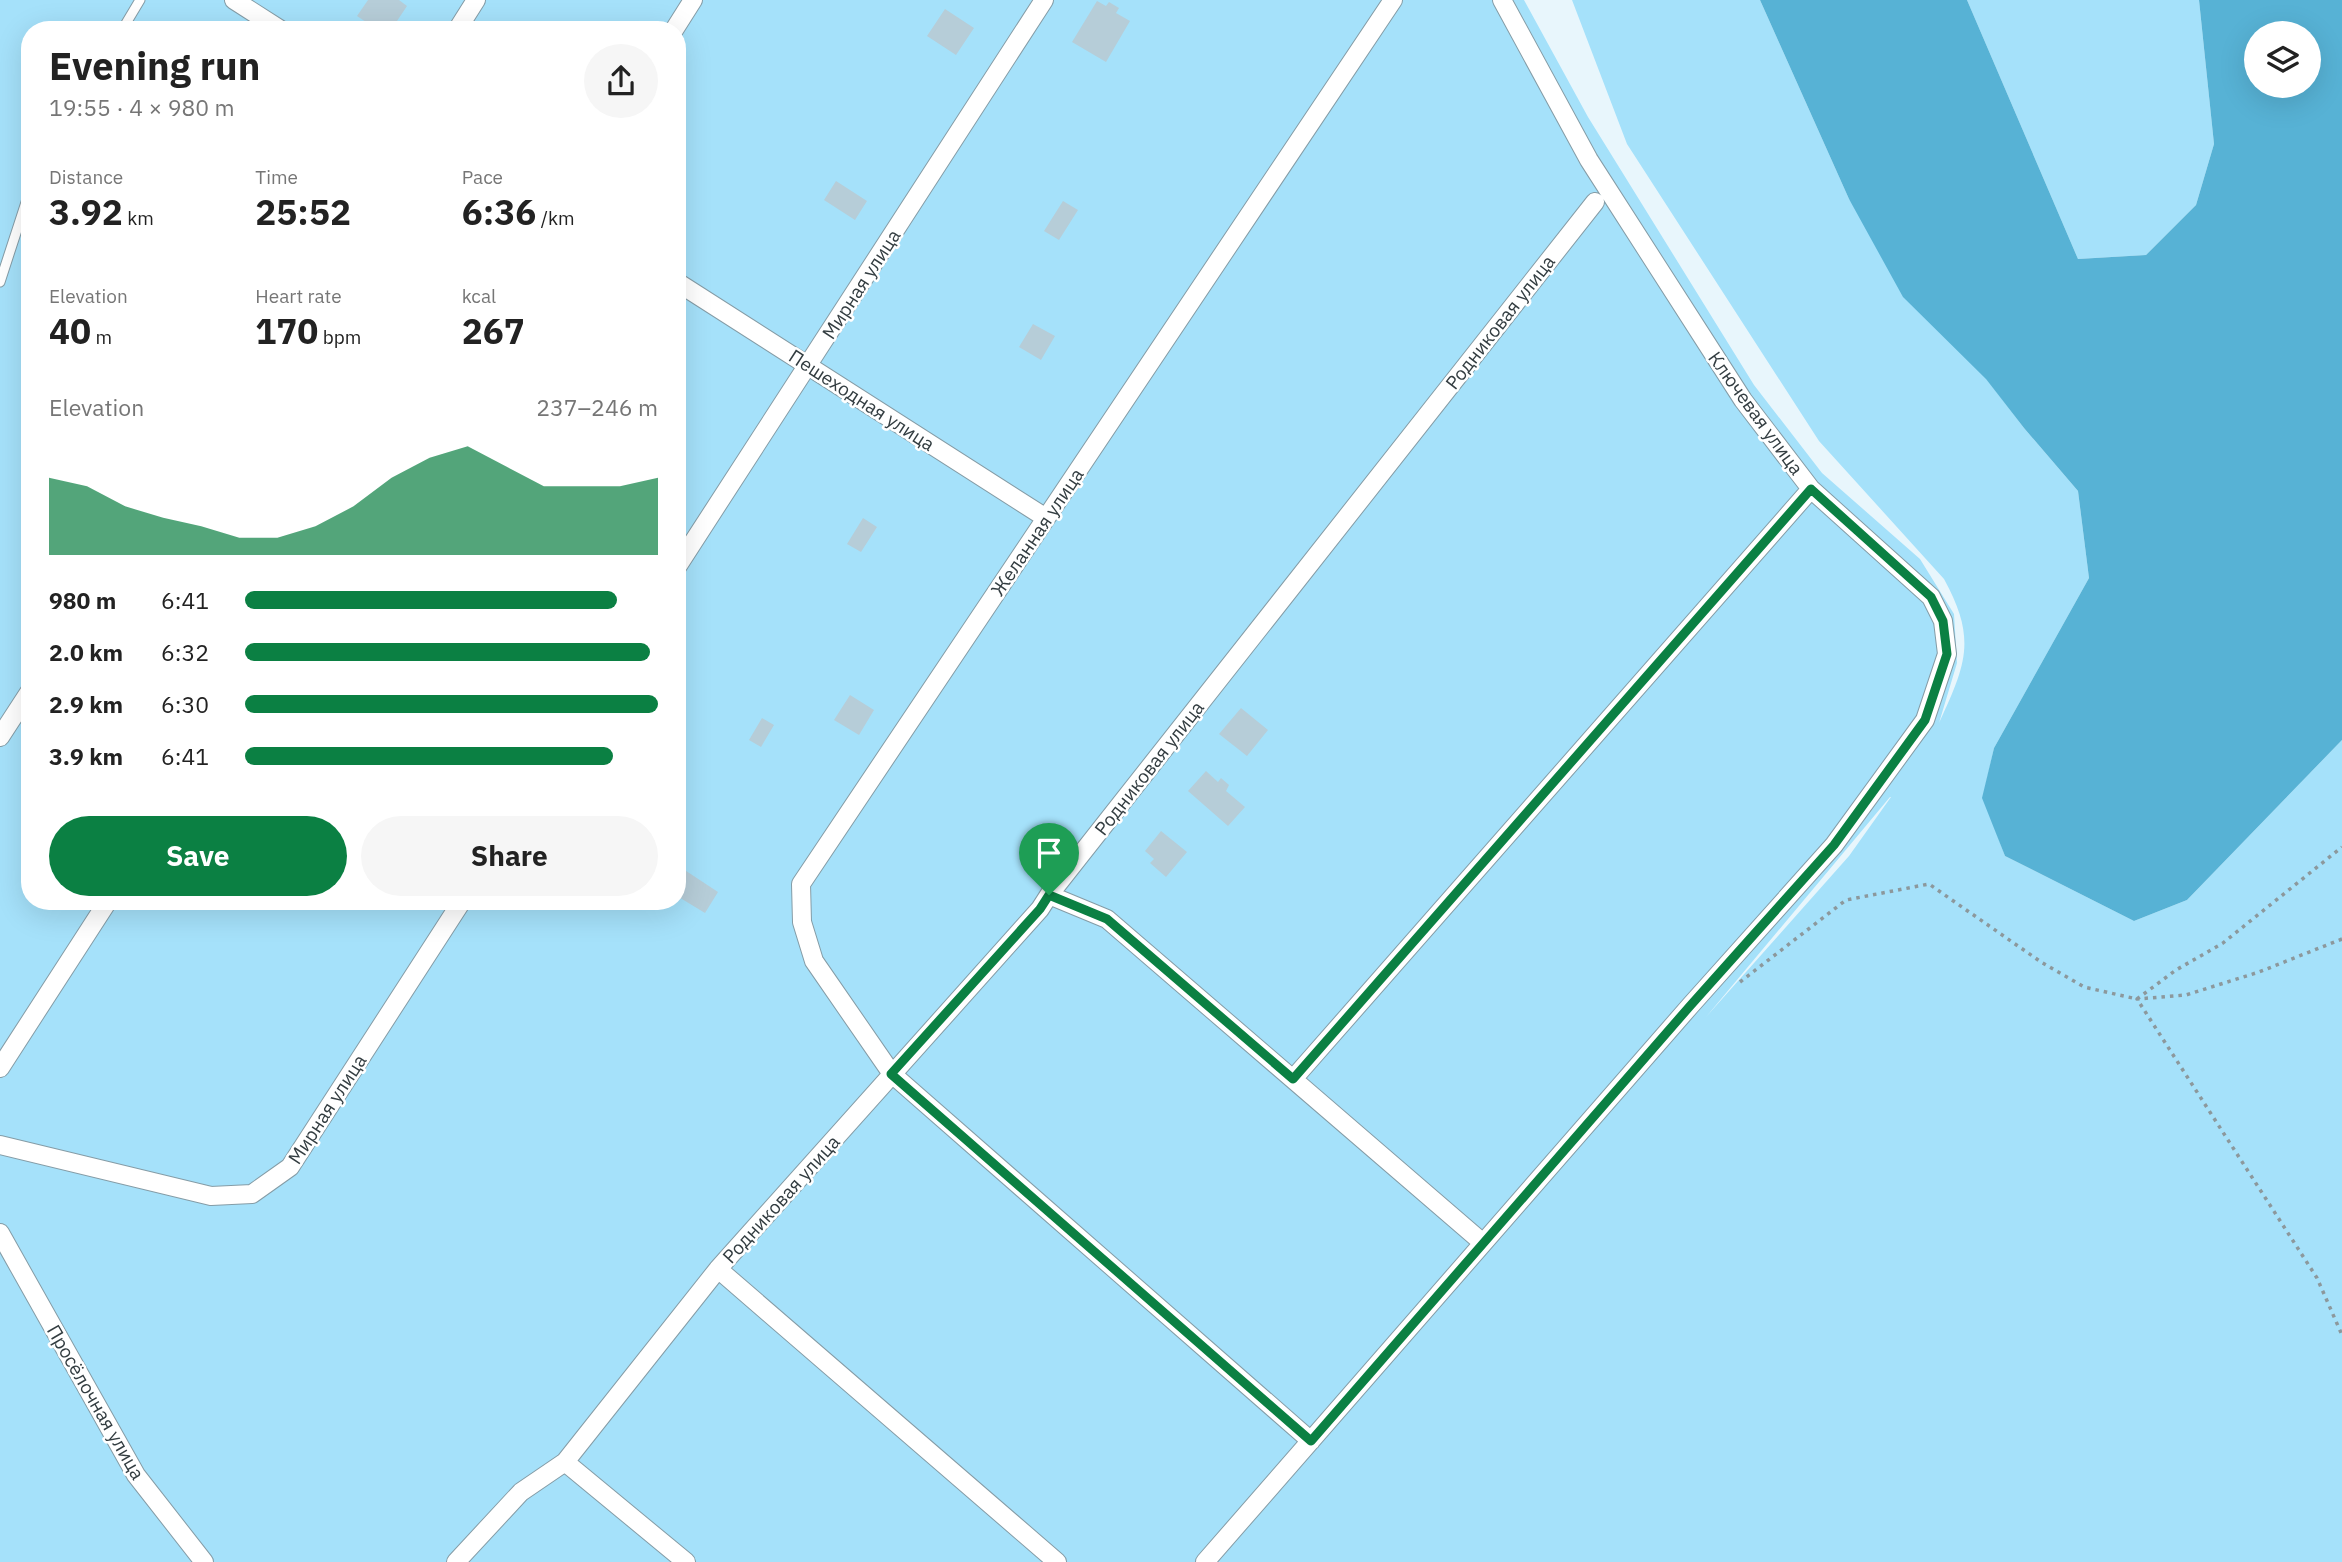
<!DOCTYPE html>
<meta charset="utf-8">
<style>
:root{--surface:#fff;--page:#f6f6f6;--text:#222;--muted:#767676;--accent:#0b8043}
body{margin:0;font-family:"IBM Plex Sans",sans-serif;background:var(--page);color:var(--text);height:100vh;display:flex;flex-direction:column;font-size:26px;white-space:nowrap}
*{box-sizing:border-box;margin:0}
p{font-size:23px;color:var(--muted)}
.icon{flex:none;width:38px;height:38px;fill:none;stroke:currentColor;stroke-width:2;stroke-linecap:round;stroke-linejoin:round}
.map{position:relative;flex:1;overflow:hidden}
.sheet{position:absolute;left:21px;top:21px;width:665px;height:889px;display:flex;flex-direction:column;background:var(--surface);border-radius:28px;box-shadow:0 7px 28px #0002}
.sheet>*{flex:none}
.controls{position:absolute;left:2244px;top:21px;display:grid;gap:14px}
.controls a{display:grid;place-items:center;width:77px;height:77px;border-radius:50%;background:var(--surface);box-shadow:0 7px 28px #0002;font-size:35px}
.pin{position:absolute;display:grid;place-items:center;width:60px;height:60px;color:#fff;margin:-72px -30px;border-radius:50% 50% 50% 0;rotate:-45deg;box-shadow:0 0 7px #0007}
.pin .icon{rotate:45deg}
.round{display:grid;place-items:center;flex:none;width:74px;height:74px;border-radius:37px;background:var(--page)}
.overview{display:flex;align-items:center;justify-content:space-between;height:119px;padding:0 28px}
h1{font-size:38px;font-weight:800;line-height:52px}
.metrics{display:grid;grid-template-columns:repeat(3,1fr);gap:10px;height:119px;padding:7px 28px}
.metrics div{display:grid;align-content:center}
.metrics b{font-size:35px;font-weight:800}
.metrics small{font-size:19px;font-weight:400}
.metrics p{font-size:19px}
.chart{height:196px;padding:14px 28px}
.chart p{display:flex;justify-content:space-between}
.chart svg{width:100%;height:126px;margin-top:7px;fill:var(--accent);opacity:.7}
.primary-button{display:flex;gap:14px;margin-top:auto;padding:14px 28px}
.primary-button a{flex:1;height:80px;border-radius:42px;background:var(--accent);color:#fff;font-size:28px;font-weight:800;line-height:80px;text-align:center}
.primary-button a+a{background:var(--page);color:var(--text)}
ul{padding:0 28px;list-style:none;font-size:23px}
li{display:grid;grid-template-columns:112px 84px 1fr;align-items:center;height:52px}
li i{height:18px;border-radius:9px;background:var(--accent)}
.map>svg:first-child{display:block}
.green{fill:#a5e1fa;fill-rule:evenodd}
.water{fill:#57b2d5;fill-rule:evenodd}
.building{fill:#b6cdd8}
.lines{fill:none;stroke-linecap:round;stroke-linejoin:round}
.service-casing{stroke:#859ca6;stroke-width:11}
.minor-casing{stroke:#859ca6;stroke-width:20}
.path{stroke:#8c989c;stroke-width:3.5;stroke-dasharray:3.5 5;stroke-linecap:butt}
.service{stroke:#fff;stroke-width:9}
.minor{stroke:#fff;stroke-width:18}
.route-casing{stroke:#fff;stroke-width:14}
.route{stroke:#0b8043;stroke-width:9}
.labels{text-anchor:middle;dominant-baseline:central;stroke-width:5;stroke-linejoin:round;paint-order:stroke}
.street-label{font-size:19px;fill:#333d41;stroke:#fff}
</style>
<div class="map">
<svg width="2342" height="1562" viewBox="0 0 2342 1562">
<rect width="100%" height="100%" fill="#e8f6fc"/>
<path class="green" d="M0 0H1524L1588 117 1754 385 1822 473 1920 559 1954 614 1957 663 1939 723C1966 664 1977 639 1944 579L1819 441 1627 144 1572 0H1760L1849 199 2024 428 2078 491 2089 578 1994 748 1983 797 2005 856 2134 921 2187 900 2342 740V1562H0ZM30 30H677V901H30ZM1891 797 1849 856 1706 1017 1890 797Z
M1967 0H2199L2214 144 2196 205 2146 255 2078 259Z"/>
<path class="water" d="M1760 0H1967L2078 259 2146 255 2196 205 2214 144 2199 0H2342V740L2187 900 2134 921 2005 856 1982 798 1994 748 2089 578 2078 491 2024 428 1986 379 1903 297 1849 199ZM2256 33H2308V86H2256Z"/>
<path class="building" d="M368 0H399L407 6 391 30H378L357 16Z
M1097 1 1106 6 1109 2 1119 8 1116 13 1130 21 1106 62 1072 42Z
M945 9 974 28 956 55 927 36Z
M836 181 867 201 855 220 824 200Z
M1063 201 1078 210 1059 240 1044 231Z
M1033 324 1055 336 1041 360 1019 347Z
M863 518 877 527 861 552 847 544Z
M850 695 874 710 859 735 834 720Z
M1241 708 1268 730 1247 756 1219 734Z
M762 718 774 725 761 747 749 740Z
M1206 771 1218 782 1221 778 1229 785 1226 791 1245 807 1228 826 1188 791Z
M1161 831 1187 852 1166 877 1150 863 1154 859 1145 851Z
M677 865 718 892 705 913 677 896Z"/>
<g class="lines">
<defs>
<path id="service" d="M122 30 140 0
M0 282 30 190"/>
<path id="minor" d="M234 0 281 30
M457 30 476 0
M674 30 693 0
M677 282 1046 518
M677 567 1044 0
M0 737 30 691
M1049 895 1107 919 1483 1243
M0 1068 108 901
M1293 1079 1811 489
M0 1145 211 1196 252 1194 290 1167 462 901
M0 1233 136 1475 204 1562
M718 1269 1057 1562
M1311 1441 892 1074 814 961 802 922 801 884 1393 0
M565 1462 686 1562
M456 1562 521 1492 565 1462 718 1269 1040 909 1049 895 1595 202
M1205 1562 1690 1006 1834 845 1925 720 1947 654 1943 621 1931 597 1811 489 1743 400 1589 160 1502 0"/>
</defs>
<use href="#service" class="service-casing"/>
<use href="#minor" class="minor-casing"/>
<path class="path" d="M2342 939 2259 972 2186 995 2137 999 2317 1278 2342 1335
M1740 982 1846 900 1929 884 2041 962 2084 987 2137 999 2176 970 2223 943 2342 847"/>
<use href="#service" class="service"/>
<use href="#minor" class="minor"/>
</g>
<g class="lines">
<defs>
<path id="route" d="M1811 489 1931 597 1943 621 1947 654 1925 720 1834 845 1690 1006 1311 1441 891 1074 1040 909 1049 895 1107 919 1293 1079Z"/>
</defs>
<use href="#route" class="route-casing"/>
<use href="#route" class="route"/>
</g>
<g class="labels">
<g class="street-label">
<text transform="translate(861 284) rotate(-57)">Мирная улица</text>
<text transform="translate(1500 322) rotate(-52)">Родниковая улица</text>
<text transform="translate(862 400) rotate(33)">Пешеходная улица</text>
<text transform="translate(1756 413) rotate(54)">Ключевая улица</text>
<text transform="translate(1037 532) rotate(-56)">Желанная улица</text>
<text transform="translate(1149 768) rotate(-52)">Родниковая улица</text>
<text transform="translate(327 1109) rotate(-57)">Мирная улица</text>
<text transform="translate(781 1199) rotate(-48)">Родниковая улица</text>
<text transform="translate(96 1402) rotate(60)">Просёлочная улица</text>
</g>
</g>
</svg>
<div class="controls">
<a><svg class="icon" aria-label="layers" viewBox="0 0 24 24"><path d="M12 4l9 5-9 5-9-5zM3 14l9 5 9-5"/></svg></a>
</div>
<div class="pin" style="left:1049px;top:895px;background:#1e9e55"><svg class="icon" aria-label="arrive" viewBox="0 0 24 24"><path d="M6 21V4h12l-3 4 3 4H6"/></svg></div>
<section class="sheet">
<div class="overview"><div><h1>Evening run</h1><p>19:55 · 4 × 980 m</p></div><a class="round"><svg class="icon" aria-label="share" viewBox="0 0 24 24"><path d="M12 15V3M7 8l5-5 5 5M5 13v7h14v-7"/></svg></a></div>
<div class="metrics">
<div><p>Distance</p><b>3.92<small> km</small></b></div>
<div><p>Time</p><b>25:52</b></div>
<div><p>Pace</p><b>6:36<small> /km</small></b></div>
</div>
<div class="metrics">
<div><p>Elevation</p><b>40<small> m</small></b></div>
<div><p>Heart rate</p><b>170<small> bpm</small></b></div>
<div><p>kcal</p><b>267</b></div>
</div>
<div class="chart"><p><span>Elevation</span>237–246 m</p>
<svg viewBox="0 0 160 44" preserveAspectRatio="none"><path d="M0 44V17L10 20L20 27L30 31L40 34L50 38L60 38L70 34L80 27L90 17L100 10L110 6L120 13L130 20L140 20L150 20L160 17V44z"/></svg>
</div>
<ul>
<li><b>980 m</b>6:41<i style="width:90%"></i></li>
<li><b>2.0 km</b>6:32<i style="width:98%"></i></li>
<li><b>2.9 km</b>6:30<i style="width:100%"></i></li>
<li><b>3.9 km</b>6:41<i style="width:89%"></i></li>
</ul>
<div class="primary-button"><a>Save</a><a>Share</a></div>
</section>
</div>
